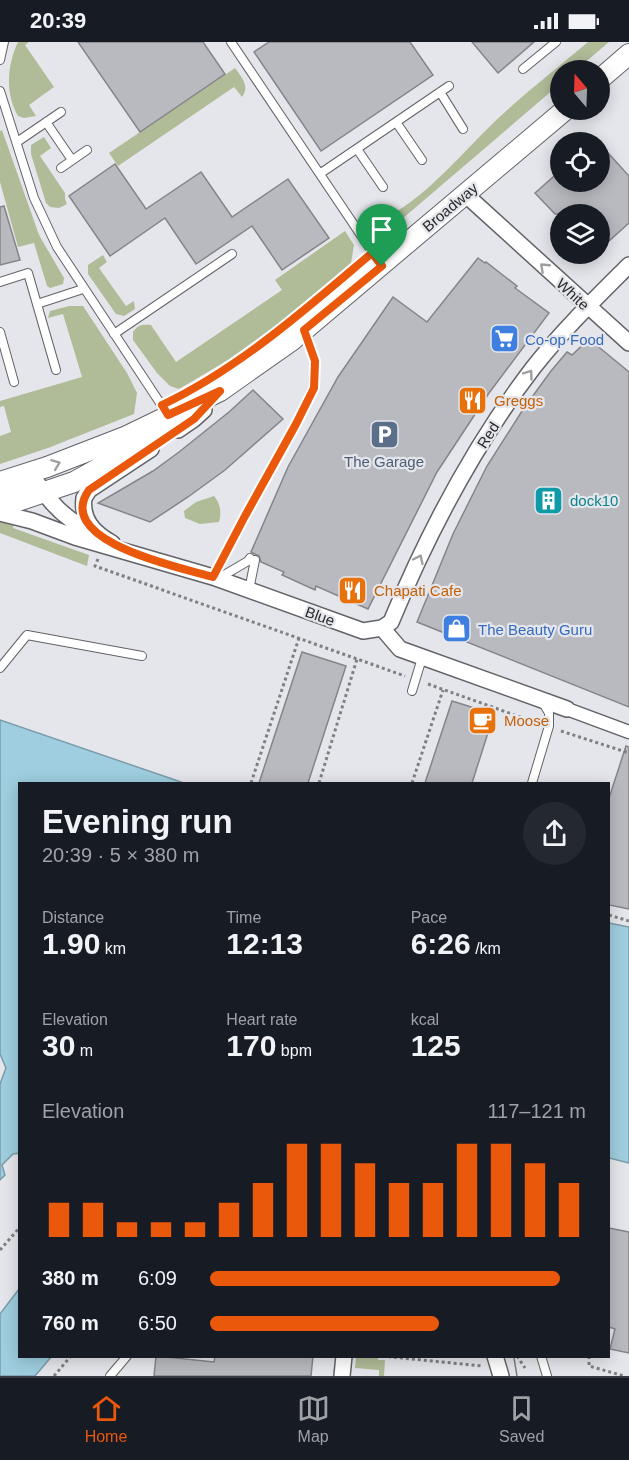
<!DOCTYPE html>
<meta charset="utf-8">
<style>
:root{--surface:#171b24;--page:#242831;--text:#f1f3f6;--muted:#9ea1a6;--line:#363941;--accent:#ea580c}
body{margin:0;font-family:Helvetica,sans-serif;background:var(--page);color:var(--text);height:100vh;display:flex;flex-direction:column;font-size:22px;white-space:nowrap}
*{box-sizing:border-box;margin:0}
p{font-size:20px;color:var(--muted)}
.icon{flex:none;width:33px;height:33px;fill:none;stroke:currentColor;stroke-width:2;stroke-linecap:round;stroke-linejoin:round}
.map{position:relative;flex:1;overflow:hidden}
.drawer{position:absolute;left:18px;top:740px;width:592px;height:576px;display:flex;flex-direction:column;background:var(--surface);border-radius:0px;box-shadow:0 3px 15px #0003}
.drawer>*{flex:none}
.needle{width:39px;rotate:341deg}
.fabs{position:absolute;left:550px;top:18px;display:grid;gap:12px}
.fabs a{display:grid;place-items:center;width:60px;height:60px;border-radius:50%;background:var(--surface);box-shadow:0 3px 15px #0003;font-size:30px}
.pin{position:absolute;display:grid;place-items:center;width:51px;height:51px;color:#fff;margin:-62px -26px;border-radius:50% 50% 50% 0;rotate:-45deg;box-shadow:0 0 6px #0007}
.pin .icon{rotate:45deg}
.round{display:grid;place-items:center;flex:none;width:63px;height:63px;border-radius:32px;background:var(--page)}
.overview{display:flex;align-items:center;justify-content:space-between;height:102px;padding:0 24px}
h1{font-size:33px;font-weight:600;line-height:45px}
.figures{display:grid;grid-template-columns:repeat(3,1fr);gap:9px;height:102px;padding:6px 24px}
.figures div{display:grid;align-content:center}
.figures b{font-size:30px;font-weight:600}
.figures small{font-size:16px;font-weight:400}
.figures p{font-size:16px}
.chart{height:168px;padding:12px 24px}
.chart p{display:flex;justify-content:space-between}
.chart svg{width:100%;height:108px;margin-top:6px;stroke:var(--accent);stroke-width:6}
ul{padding:0 24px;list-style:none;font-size:20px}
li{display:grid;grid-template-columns:96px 72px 1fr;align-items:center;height:45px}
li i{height:15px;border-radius:8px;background:var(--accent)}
.status{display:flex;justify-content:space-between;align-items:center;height:42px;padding:0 30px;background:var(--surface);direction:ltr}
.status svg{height:16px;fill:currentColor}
.tab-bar{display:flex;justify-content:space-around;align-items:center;height:84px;border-top:2px solid var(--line);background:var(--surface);font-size:16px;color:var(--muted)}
.tab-bar a{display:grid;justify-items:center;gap:3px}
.tab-bar .selected{color:var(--accent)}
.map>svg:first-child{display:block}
.green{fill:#b0bb98}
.water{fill:#9ecedf;stroke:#7b9ca9;stroke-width:1.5}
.building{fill:#b9babf;stroke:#848489;stroke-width:1.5}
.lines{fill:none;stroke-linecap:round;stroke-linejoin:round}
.service-casing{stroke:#626368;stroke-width:10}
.pedestrian-casing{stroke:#626368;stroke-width:15}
.minor-casing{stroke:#626368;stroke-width:18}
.tertiary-casing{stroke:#626368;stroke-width:22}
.path{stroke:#808084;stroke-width:3;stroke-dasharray:3 3;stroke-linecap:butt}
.service{stroke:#fff;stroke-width:8}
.pedestrian{stroke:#fff;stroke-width:12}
.minor{stroke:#fff;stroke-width:15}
.tertiary{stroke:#fff;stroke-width:20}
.tram{stroke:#7b7b7e;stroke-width:1.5}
.oneway{stroke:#9f9fa0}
.route-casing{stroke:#fff;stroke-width:12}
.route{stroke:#ea580c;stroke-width:8}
.labels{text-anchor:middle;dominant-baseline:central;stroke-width:4.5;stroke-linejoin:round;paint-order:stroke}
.street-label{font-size:15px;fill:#29292b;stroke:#e5e6eb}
.shop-label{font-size:15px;fill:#366cbe;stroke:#e5e6eb;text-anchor:start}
.food-label{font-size:15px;fill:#c56008;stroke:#e5e6eb;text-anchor:start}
.service-label{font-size:15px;fill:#4e5e75;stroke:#e5e6eb}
.culture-label{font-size:15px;fill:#0d838f;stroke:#e5e6eb;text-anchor:start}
</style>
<div class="status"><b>20:39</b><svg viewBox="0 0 49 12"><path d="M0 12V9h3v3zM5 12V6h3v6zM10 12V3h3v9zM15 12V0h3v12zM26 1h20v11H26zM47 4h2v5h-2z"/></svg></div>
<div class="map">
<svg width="629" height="1334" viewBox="0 0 629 1334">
<rect width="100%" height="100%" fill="#e5e6eb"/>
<path class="green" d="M18 0H29L25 3 54 45 29 63 36 74 24 76 18 74C5 52 7 23 18 0Z
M588 0H609L576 28H561V41L395 183 381 188 369 185 363 178 369 174 376 180C424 161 466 105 504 71 531 46 560 24 588 0Z
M235 26C242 36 250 44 242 55L234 45 118 124 109 111Z
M2 88 39 193 64 236 63 242 50 246 47 244 34 201 18 205 0 140V89Z
M44 95 51 106 40 114 65 151V157L67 162 59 166 50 165 46 161 31 112V103Z
M345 189 354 203 351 221 278 282 228 318 179 347 170 344 157 331 133 298V290C138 283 142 282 151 283L176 320 282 248 275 238Z
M103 213 107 220 99 226 126 264 134 259 135 267 124 274 116 272 88 232V223Z
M69 264H83L127 331 137 351 134 372 48 406 0 422V394L11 390 4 364 0 365V359L82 335 63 272 48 276 50 269Z
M214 454C220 461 222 470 219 480L200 482 185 476 184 469 196 460Z
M0 477 14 480 13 486 89 513 87 524 0 491Z
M356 1314H378V1318H385L384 1334H379V1328L355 1326Z"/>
<path class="water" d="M0 678 184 741H20V1111L13 1112 2 1123 5 1133 0 1138V1042L6 1026 0 1012Z
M609 881 629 885V1121L609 1116Z
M19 1247 20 1314H52L35 1334H0V1272Z"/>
<path class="building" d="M78 0H203L225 32 140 90Z
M269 0H410L433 33 321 109 254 10Z
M472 0H534L498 31Z
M600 102 629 134V181L600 207V172H555L535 151 561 128V140H600Z
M115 122 146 167 201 130 232 175 288 137 329 196 282 228 252 184 196 222 165 176 110 214 69 154Z
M4 164 20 218 0 223V165Z
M478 216 485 221 486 220 517 244 515 246 549 271 489 351 437 430 368 567 316 544 315 548 282 533 284 530 261 520 259 514 251 510 288 425 338 335 393 255 427 280Z
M589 297 629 330V665L417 580 453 492 487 424 524 366 551 329 567 310 572 313Z
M253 348 283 377 225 428 188 455 150 480 98 461 153 429 179 410 229 370Z
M302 610 346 624 308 741H259Z
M452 659 494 672 472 741H425Z
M626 704 629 705V867L609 863V756Z
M609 1186 629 1190V1311L610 1307 615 1287 609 1285Z
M156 1314 214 1320 215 1314H313L311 1334H154Z"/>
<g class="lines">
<defs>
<path id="service" d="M231 0 381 223
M0 18 4 0
M523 27 556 0
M0 49 34 156 57 205 168 373
M440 50 463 87
M46 80 72 118
M396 80 422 118
M17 100 61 70
M357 107 383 145
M61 126 87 108
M321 131 449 44
M0 240 28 231 56 328
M37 262 83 247
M0 290 14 340
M114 292 232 212
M213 535 245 474 296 382 313 346 315 319 305 290
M219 536 248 519 250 516
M249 548 255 518
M0 626 27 593 142 614
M412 649 422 616
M532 741 549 684V671L543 661
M541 1314 547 1334
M110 1334 127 1314"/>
<path id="pedestrian" d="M567 667 629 690"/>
<path id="minor" d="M466 153 629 301
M178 388 194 377 204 368
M0 449 38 442C52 464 71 481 94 491
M0 471 32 479 75 495 213 535 363 589 382 586
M112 501C94 491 81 478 84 456L89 448 151 407
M382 586 391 580C428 491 474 403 533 326 562 289 596 256 629 223
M382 586 400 607 567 667
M495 1314 501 1334
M342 1334 344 1314"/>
<path id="tertiary" d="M600 37 629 12
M0 440 47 425 127 394 220 349 291 299 565 68
M0 465 74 440 184 379"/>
</defs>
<use href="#service" class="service-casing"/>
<use href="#pedestrian" class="pedestrian-casing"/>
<use href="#minor" class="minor-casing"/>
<use href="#tertiary" class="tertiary-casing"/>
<path class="path" d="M98 517 95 524 405 634
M428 642 537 681
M561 689 629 711
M251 741 299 596
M319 741 357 617
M412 741 443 648
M609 873 629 879
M0 1208 20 1185
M382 1314 482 1324
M517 1314 525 1326
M589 1314V1324L624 1334
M54 1334 71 1314"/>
<use href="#service" class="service"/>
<use href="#pedestrian" class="pedestrian"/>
<use href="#minor" class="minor"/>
<use href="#tertiary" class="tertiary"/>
<path class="tram" d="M514 1316 517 1334"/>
</g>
<defs><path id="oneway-chevron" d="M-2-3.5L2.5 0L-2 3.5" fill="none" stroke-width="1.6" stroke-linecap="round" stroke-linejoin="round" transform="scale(1.5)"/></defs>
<g class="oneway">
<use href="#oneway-chevron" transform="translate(544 225) rotate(-137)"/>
<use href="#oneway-chevron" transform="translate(529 332) rotate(-54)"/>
<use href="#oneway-chevron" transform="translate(56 422) rotate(-21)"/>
<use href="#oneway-chevron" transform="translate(419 517) rotate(-65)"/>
</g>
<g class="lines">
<defs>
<path id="route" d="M372 211 382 224 304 288 315 319 314 346 296 382 245 474 213 535C183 526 52 500 89 448L194 377 220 349 168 373 162 363C240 326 307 266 372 211Z"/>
</defs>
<use href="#route" class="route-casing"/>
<use href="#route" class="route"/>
</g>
<defs>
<symbol id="supermarket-square" viewBox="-11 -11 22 22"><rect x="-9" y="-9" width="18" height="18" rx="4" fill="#3f7fe0" stroke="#e5e6eb"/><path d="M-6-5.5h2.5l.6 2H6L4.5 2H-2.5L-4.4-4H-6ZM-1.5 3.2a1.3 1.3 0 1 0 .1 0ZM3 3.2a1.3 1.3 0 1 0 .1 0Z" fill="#fff"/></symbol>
<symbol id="restaurant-square" viewBox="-11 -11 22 22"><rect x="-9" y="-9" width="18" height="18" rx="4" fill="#e8710a" stroke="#e5e6eb"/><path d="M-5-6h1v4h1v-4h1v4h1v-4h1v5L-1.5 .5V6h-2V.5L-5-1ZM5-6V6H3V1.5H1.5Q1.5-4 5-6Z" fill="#fff"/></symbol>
<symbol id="parking-square" viewBox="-11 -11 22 22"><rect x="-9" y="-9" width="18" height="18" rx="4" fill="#5c6f8a" stroke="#e5e6eb"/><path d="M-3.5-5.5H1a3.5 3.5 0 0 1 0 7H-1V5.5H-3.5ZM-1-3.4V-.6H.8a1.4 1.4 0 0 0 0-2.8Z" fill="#fff"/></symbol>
<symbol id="building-square" viewBox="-11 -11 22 22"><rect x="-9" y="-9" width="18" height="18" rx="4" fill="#0f9aa8" stroke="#e5e6eb"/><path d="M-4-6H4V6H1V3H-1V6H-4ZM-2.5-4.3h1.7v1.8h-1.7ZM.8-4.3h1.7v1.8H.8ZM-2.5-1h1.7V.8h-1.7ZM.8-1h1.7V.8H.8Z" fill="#fff"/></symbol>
<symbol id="shop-square" viewBox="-11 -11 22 22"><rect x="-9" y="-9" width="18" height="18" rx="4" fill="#3f7fe0" stroke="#e5e6eb"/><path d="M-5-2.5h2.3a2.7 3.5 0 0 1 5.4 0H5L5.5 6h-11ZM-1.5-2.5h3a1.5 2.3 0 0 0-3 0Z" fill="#fff"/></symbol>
<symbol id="cafe-square" viewBox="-11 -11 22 22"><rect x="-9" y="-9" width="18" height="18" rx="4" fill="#e8710a" stroke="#e5e6eb"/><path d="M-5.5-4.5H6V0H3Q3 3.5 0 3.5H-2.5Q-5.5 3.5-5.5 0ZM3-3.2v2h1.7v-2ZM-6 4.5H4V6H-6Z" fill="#fff"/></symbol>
</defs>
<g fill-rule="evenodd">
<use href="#supermarket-square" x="488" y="280" width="33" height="33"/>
<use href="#restaurant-square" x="456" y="342" width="33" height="33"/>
<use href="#parking-square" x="368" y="376" width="33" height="33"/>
<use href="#building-square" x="532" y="442" width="33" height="33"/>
<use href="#restaurant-square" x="336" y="532" width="33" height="33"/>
<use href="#shop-square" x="440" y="570" width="33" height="33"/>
<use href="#cafe-square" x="466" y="662" width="33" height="33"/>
</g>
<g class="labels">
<g class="street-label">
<text transform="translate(450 165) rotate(-40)">Broadway</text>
<text transform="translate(573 252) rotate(43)">White</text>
<text transform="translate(488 393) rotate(-58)">Red</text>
<text transform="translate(320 574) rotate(20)">Blue</text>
</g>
<g class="shop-label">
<text x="525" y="297">Co-op Food</text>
<text x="478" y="587">The Beauty Guru</text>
</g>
<g class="food-label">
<text x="494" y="358">Greggs</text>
<text x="374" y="548">Chapati Cafe</text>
<text x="504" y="678">Moose</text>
</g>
<g class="service-label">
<text x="384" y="419">The Garage</text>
</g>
<g class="culture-label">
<text x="570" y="458">dock10</text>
</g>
</g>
</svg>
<div class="fabs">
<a><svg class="needle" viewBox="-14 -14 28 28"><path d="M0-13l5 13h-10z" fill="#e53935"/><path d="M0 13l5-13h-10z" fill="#9ea1a6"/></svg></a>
<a><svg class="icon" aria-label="locate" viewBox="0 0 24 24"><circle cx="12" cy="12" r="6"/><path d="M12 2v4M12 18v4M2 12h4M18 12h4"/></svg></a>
<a><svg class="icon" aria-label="layers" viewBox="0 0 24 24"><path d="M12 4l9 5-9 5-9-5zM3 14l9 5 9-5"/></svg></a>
</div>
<div class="pin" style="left:382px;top:224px;background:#1e9e55"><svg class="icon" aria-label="arrive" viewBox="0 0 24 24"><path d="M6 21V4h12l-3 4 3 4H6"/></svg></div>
<section class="drawer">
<div class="overview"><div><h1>Evening run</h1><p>20:39 · 5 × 380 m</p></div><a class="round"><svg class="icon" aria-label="share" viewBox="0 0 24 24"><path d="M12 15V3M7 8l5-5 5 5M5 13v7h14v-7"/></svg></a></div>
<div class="figures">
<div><p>Distance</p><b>1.90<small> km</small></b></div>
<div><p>Time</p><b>12:13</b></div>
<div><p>Pace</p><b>6:26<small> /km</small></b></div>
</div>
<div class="figures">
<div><p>Elevation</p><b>30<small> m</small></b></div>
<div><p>Heart rate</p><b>170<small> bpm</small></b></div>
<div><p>kcal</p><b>125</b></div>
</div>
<div class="chart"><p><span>Elevation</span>117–121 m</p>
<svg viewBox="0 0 160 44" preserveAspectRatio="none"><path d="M5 44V30M15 44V30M25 44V38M35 44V38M45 44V38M55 44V30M65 44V22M75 44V6M85 44V6M95 44V14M105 44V22M115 44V22M125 44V6M135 44V6M145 44V14M155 44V22"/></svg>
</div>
<ul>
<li><b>380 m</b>6:09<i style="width:93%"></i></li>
<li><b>760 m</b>6:50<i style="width:61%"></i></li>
</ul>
</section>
</div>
<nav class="tab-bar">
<a class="selected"><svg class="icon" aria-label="home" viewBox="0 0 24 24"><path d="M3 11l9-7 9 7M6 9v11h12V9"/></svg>Home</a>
<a><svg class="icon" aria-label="map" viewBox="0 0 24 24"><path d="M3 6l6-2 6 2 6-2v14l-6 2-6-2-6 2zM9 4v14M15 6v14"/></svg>Map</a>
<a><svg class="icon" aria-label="saved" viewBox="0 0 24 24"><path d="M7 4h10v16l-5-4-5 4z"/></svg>Saved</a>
</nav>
